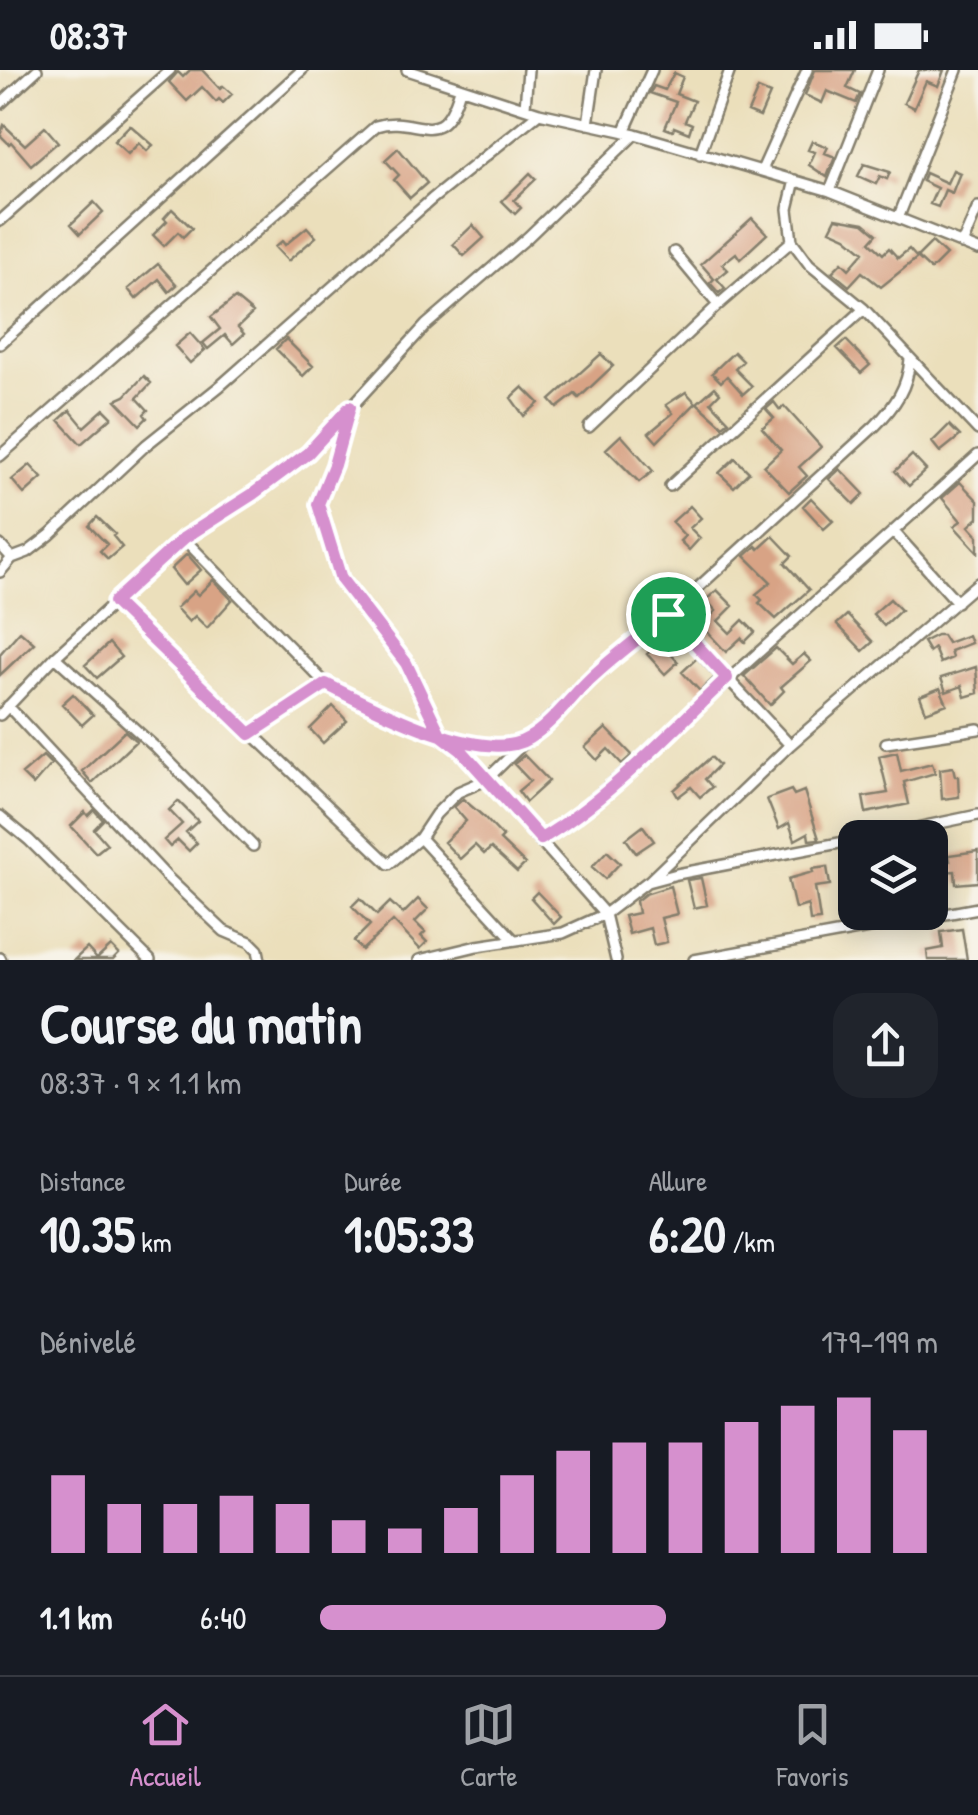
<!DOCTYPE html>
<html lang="fr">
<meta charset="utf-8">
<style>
:root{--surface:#171b24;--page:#20242c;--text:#f1f3f6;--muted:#9ea1a6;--line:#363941;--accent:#d690ce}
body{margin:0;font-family:"Patrick Hand",sans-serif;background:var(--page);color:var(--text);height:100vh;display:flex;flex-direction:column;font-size:38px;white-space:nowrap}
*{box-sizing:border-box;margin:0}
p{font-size:32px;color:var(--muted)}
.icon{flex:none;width:55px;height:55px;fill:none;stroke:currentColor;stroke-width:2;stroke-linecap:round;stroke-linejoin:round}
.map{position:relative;height:890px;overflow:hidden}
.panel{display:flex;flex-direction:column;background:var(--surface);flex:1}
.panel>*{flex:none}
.tools{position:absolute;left:838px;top:750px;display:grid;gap:20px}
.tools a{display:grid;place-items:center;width:110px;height:110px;border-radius:20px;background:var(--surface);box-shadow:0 5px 25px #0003;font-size:50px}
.pin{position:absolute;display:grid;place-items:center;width:85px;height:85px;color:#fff;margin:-42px;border:5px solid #fff;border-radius:50%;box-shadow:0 2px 10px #0007}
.round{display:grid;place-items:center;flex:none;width:105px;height:105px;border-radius:30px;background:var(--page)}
.summary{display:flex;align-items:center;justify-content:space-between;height:170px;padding:0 40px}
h1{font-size:55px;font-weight:800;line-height:75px}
.figures{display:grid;grid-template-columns:repeat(3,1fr);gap:15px;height:170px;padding:10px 40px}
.figures div{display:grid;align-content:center}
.figures b{font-size:50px;font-weight:800}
.figures small{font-size:28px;font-weight:400}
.figures p{font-size:28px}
.chart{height:280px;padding:20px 40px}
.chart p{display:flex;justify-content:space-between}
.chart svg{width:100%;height:180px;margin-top:10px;stroke:var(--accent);stroke-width:6}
ul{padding:0 40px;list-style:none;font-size:32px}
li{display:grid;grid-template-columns:160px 120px 1fr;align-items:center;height:75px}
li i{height:25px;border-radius:12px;background:var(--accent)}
.status{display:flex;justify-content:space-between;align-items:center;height:70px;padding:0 50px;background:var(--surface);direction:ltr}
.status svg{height:28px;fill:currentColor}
.tabs{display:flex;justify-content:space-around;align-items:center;height:140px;border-top:2px solid var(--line);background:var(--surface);font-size:28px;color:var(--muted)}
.tabs a{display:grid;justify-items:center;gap:5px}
.tabs .active{color:var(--accent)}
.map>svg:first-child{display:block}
.building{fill:#d8a385}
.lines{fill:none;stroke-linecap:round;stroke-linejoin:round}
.service-casing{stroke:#847e6c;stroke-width:10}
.minor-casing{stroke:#847e6c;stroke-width:14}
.service{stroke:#fff;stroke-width:5}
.minor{stroke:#fff;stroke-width:9}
.route-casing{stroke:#fff;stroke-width:20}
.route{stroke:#d690ce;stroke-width:12}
</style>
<div class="status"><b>08:37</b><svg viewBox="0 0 49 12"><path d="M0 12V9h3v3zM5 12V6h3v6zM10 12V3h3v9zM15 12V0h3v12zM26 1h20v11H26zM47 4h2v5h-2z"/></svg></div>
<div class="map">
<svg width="978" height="890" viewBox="0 0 978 890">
<rect width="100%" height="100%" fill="#f7f3e8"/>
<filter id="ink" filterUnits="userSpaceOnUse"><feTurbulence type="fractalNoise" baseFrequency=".01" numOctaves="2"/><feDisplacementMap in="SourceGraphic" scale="20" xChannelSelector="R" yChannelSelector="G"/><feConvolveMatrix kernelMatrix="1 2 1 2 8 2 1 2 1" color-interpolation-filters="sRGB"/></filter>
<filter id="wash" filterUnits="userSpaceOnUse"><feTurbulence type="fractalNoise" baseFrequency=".0048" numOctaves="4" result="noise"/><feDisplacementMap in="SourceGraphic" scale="40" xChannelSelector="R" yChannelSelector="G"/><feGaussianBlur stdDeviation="2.25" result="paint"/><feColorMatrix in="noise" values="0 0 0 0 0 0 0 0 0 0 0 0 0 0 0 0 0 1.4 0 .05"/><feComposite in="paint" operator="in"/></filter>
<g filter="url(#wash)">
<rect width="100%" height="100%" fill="#ebdfbb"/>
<g id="blocks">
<path class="building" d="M190 0H202L220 19 223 16 232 24 223 33 219 29 216 32 202 17 187 31 169 12 178 2 183 7Z
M815 0H855L847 18 860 24 856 33 827 21 822 33 805 25Z
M919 0H944L938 16 926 11 914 38 904 33Z
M674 3 683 7 676 24 694 31 685 51 692 54 689 63 674 57 673 61 665 58 676 32 650 23 654 16 665 20Z
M758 19 770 24 760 47 748 42Z
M4 55 25 75 45 57 58 72 31 95 11 72 9 74 0 65Z
M130 55 153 75 147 81 139 73 128 84 114 71Z
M812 71 828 77 825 83 835 87 827 107 809 95 815 82 808 80Z
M398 78 427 113 410 128 394 110 399 105 385 90Z
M864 94 890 102 887 109 880 106 876 114 858 106Z
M953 100 960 103 952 123 945 120 938 137 930 134 937 118 922 111 925 103 947 113Z
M530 103 536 109 514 130 521 138 515 144 502 131Z
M94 132 103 142 80 164 71 154Z
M172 139 192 158 183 167 178 162 164 176 153 165 167 151 164 148Z
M752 148 767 164 740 189 736 183 722 194 728 200 717 209 725 218 719 223 710 213 714 209 701 194Z
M836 148 864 153 877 164 870 172 883 184 889 178 898 188 909 179 917 188 881 217 862 202 849 216 832 202 842 192 849 199 864 182 846 167 830 160Z
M473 155 484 168 464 186 453 174Z
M307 157 316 167 288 191 275 177 282 171 285 175Z
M932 172 946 185 931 200 917 187Z
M158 194 177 215 169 222 159 209 136 229 128 219Z
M235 228 253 243 238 257 244 264 233 274 225 265 208 279 203 273 220 259 211 247Z
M190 263 205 280 190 293 175 276Z
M286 269 313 296 303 306 276 279Z
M846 270 870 295 861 303 837 278Z
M734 282 743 291 735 299 752 316 743 324 727 306 721 312 712 303Z
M601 284 613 296 579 328 575 324 557 338 550 330Z
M144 306 151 313 137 328 148 340 144 344 147 348 140 355 116 330 125 326Z
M523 317 539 333 524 346 511 328Z
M715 317 720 323 711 332 729 351 723 356 697 333Z
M686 322 696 333 657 372 649 363 673 343 666 335Z
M774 332 780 340 784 336 821 377 799 397 807 406 789 422 764 396 781 380 762 358 774 348 766 339Z
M104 339 112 347 81 374 59 350 70 340 84 357Z
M949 355 960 366 940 382 932 372Z
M621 365 653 401 639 412 606 379Z
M912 385 926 400 909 416 895 401Z
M735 388 749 402 734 417 719 403Z
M30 395 42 408 24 424 12 410Z
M840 399 864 424 854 434 829 409Z
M960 412 978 431V448L969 456 978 466V482L954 456 961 451 942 428Z
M811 428 833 451 824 459 803 436Z
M690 436 701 448 690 458 700 468 689 480 680 471 685 466 672 452Z
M97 447 115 464 113 466 122 477 108 489 100 481 107 474 89 456Z
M773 466 792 486 785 493 809 520 776 549 759 533 762 530 756 524 771 512 745 486 756 476 759 479Z
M187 484 201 500 184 515 171 499Z
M213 510 232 530 207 558 195 546 189 552 176 538 194 521 198 525Z
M717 520 733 536 718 551 730 563 743 550 755 562 745 572 741 568 726 582 701 555 716 541 706 530Z
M890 529 901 540 884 556 873 544Z
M847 545 873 572 863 581 837 554Z
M20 561 34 573 0 605V584Z
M937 565H942L947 573 968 565 971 573 950 581 952 588 940 593 934 578 929 582 923 572Z
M660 572 678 592 665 604 647 584Z
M109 573 121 587 97 608 85 595Z
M776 578 792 594 804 584 811 591 781 617 784 621 770 635 744 606Z
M697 588 715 607 700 621 682 602Z
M976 597 978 623 965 627 962 616 946 622 941 608Z
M940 618 947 634 926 642 920 626Z
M73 624 93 645 82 655 62 634Z
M333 636 347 651 323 673 310 659Z
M606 658 632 685 622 694 608 679 597 690 585 677Z
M125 661 136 671 92 713 82 701Z
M897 682 901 701 932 693 935 703 904 712 909 734 866 743 863 727 888 723 879 686Z
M524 685 549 711 526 732 518 721 530 711 514 694Z
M43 686 51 694 33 715 22 704Z
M711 687 719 695 705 709 712 717 700 727 691 717 678 727 674 720Z
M953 697 955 706H958L959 727 942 729 940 699Z
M791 720 794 725 804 721 819 769 809 770 808 763 795 770 789 753 779 759 767 729Z
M463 729 484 747 503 767 500 770 525 794 517 802 491 778 484 784 475 775 460 789 444 772 466 751 454 737Z
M178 731 198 751 186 762 197 773 189 781 178 770 170 777 164 770 182 754 169 740Z
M94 740 103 750 94 759 107 774 96 783 71 756 85 742 88 746Z
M643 756 654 771 636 783 626 769Z
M607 781 620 793 605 809 592 797Z
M978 781V812L956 814 955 801 940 802V792L950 791 949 785Z
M827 797 830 815 815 817 820 850 810 851 808 835 795 839 788 809 813 802 812 799Z
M701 808 707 835 694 838 687 810Z
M670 816 677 844 661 848 667 872 654 875 650 858 629 864 624 846 638 843 636 831 645 824Z
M537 822 561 847 554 854 531 828Z
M360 828 377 845 390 832 403 844 418 829 428 839 415 852 425 862 421 866 427 872 420 879 393 851 362 880 354 871 370 855 352 836Z
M962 859 967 890H928L927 881 943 878 941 862Z
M111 876 119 884 113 890H74L87 878 97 889Z"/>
</g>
</g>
<g filter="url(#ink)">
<use href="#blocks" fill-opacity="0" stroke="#847e6c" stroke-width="2.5"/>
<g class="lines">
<defs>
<path id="service" d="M350 340 334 395 318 434 323 460 341 509 406 593 438 660
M446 666 486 676 523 670"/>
<path id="minor" d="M407 0 539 43 635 64 830 121 978 180
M0 34 37 0
M525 37 528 0
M588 54 596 0
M624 62 652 0
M700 84 730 0
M762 100 807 0
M795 110 788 139 792 171 809 194 864 239 978 360
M830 121 878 0
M899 146 957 0
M0 151 170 0
M962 174 978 137
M674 182 718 235
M0 274 302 0
M589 357 718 235 792 171
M0 386 376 56C418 43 441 85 460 19
M670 416 864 239
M895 463 957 532
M184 469 326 614 389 646 439 664 461 681 605 844 616 890
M0 475 12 488
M0 502 12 488 28 482 50 465 146 375 220 316 432 129 539 43
M114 532 389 794 420 768 436 744 458 722 486 710 593 606 668 545 875 356C895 336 908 317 910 289
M668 545 790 675
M55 587 155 677 253 776
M8 636 167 807 224 861 250 872 258 880 260 890
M0 645 55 587 184 469 253 424 309 383 426 255 528 167 635 64
M250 664 326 614
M886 673 978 659
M0 746 29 770 150 890
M420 768 514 870
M868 768 978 745
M541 769 566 754 627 701 978 385
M649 811 790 675 978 513
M0 888 1 890
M419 890 477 876 563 863 605 844 647 812 677 804 855 770
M694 890 978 838"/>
</defs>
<use href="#service" class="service-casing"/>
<use href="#minor" class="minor-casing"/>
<use href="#service" class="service"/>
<use href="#minor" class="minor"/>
</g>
</g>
<g class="lines" filter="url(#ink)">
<defs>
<path id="route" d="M668 544C642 566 614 586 590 609 571 627 552 654 529 668 483 697 369 636 326 614L250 664 114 532 184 468 253 424 308 383 350 337 334 395 318 434 341 509 406 593 440 664 461 680 541 769C610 728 669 663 727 608L668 544"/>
</defs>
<use href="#route" class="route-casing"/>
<use href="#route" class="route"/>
</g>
</svg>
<div class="tools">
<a><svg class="icon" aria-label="layers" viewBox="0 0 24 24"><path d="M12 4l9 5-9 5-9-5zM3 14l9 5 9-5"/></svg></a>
</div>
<div class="pin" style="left:668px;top:544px;background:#1e9e55"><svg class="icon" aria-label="arrive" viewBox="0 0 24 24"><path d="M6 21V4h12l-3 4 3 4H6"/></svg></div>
</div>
<section class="panel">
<div class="summary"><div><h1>Course du matin</h1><p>08:37 · 9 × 1.1 km</p></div><a class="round"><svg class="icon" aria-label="share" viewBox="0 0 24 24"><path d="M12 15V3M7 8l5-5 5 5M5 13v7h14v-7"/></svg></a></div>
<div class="figures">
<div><p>Distance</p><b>10.35<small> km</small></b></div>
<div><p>Durée</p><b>1:05:33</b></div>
<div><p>Allure</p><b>6:20<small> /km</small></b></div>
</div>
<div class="chart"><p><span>Dénivelé</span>179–199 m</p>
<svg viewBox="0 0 160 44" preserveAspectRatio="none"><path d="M5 44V25M15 44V32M25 44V32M35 44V30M45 44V32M55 44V36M65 44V38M75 44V33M85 44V25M95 44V19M105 44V17M115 44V17M125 44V12M135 44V8M145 44V6M155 44V14"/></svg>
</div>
<ul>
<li><b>1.1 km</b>6:40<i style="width:56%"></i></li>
</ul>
</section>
<nav class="tabs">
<a class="active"><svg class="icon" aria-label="home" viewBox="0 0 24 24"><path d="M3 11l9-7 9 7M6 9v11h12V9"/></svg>Accueil</a>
<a><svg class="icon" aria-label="map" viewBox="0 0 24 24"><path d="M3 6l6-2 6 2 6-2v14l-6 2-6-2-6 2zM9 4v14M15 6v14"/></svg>Carte</a>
<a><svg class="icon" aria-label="saved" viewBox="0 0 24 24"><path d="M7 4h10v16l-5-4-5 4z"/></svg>Favoris</a>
</nav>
